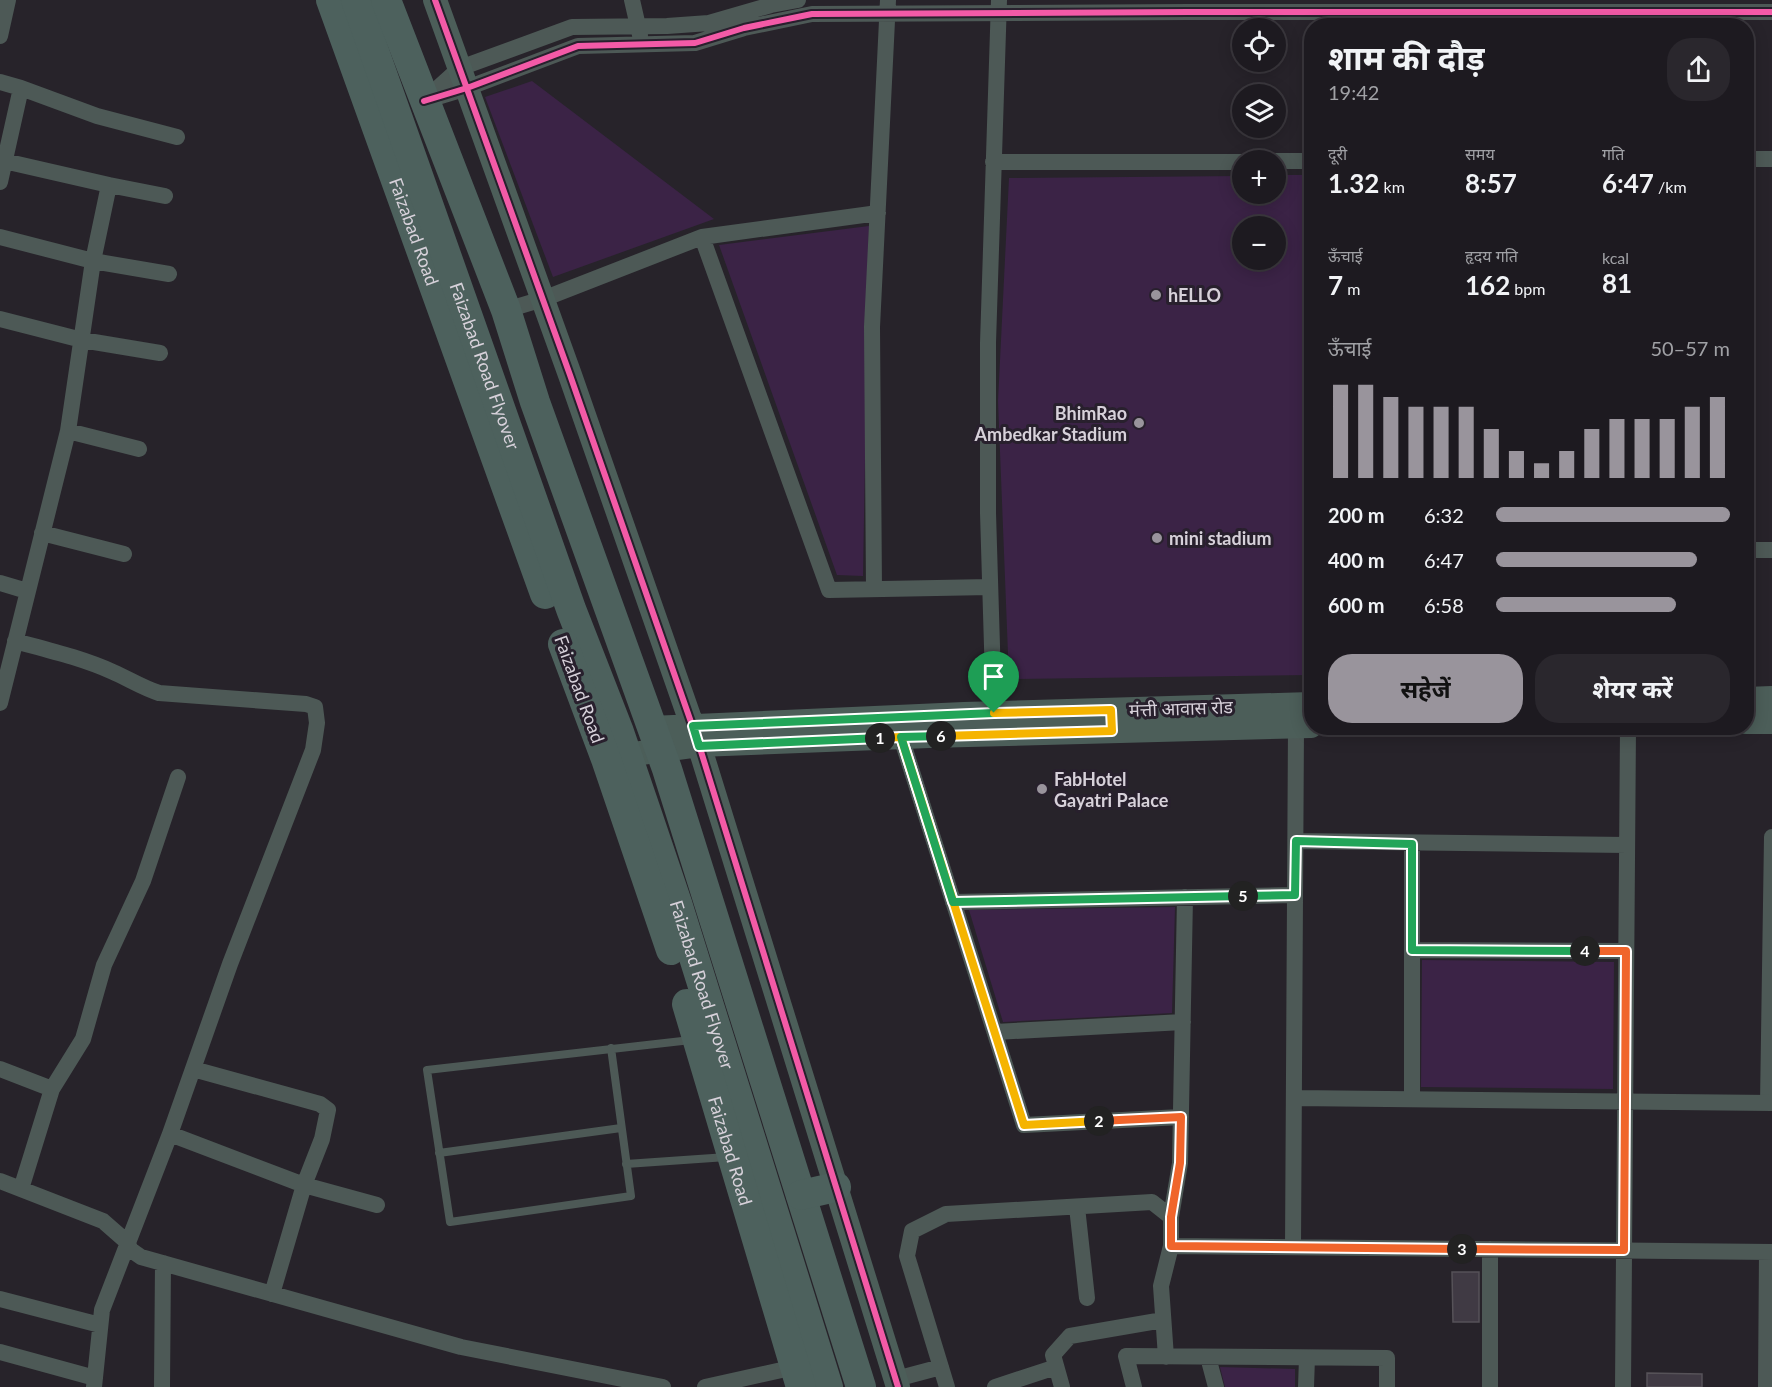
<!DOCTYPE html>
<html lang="hi">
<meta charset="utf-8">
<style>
:root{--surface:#1d1a20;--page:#2a272d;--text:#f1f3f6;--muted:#a0a1a5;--line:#3b383e;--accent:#99949c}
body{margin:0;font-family:Lato,"Noto Sans Devanagari",sans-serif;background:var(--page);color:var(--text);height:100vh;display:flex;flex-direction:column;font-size:22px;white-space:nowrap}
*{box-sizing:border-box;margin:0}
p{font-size:20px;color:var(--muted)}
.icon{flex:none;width:33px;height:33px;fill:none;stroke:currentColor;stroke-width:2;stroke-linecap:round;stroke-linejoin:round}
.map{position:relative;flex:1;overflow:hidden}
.details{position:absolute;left:1304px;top:18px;width:450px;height:717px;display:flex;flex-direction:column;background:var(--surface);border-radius:24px;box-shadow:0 3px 15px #0003,0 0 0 2px var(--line)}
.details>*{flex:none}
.tools{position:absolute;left:1232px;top:18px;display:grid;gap:12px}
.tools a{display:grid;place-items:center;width:54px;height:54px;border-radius:50%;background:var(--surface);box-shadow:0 3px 15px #0003,0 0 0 2px var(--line);font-size:30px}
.pin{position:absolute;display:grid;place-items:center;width:51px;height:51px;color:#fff;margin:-62px -26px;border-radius:50% 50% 50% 0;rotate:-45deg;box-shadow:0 0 6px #0007}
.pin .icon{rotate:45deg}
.km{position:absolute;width:30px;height:30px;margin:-15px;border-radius:50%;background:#222;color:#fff;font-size:16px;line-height:30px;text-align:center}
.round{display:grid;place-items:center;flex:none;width:63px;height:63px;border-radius:24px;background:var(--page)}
.overview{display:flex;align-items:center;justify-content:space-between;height:102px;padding:0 24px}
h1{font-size:33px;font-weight:700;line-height:45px}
.metrics{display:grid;grid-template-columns:repeat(3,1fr);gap:9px;height:102px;padding:6px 24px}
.metrics div{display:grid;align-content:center}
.metrics b{font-size:26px;font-weight:700}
.metrics small{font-size:16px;font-weight:400}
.metrics p{font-size:16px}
.chart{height:168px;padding:12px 24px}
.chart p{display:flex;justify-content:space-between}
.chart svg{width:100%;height:108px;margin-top:6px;stroke:var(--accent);stroke-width:6}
.action{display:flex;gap:12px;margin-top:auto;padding:12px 24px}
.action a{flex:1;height:69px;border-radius:24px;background:var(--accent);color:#111;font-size:24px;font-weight:700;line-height:69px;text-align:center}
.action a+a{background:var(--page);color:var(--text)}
ul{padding:0 24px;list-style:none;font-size:20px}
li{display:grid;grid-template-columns:96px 72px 1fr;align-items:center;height:45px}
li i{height:15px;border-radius:8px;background:var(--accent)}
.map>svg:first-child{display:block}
.green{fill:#3b2346;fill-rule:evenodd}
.building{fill:#403a44;stroke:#565258;stroke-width:1.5}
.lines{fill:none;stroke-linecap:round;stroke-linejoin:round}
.lane{stroke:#4d5956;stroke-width:8}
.street{stroke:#4d5956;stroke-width:16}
.secondary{stroke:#4c5e59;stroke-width:24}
.highway{stroke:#4d615d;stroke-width:30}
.cycleway-casing{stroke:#28202d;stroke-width:10}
.cycleway{stroke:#f35aa7;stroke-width:6}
.split-1-casing{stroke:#fff;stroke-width:12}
.split-2-casing{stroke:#fff;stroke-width:12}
.split-3-casing{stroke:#fff;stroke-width:12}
.split-4-casing{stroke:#fff;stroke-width:12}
.split-5-casing{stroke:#fff;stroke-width:12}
.split-6-casing{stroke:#fff;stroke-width:12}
.split-7-casing{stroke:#fff;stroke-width:12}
.split-1{stroke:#22a559;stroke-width:8}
.split-2{stroke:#f5b400;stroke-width:8}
.split-3{stroke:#f0652b;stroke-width:8}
.split-4{stroke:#f0652b;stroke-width:8}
.split-5{stroke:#22a559;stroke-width:8}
.split-6{stroke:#22a559;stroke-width:8}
.split-7{stroke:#f5b400;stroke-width:8}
.poi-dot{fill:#99949c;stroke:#28202d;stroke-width:2}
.labels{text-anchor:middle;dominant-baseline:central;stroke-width:6;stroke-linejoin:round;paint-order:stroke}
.street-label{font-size:18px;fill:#d7d1da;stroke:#28202d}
.poi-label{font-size:18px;font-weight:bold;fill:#d7d1da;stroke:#28202d;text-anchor:start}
</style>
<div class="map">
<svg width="1772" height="1387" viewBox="0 0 1772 1387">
<rect width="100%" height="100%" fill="#27232a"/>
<path class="green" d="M532 81 714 219 553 277 485 97Z
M1275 175H1311V675L1009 679 998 401 1009 178 1242 176V194H1275ZM1275 226V260H1242V226Z
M869 226 863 576 837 575 719 245Z
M1175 907 1172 1013 1003 1022 969 910Z
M1422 960 1614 962 1613 1089 1421 1087Z
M1220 1367 1295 1369V1387H1225Z"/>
<path class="building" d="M1452 1272H1479V1322H1453Z
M1647 1373 1702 1374V1387H1647Z"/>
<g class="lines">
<path class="lane" d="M611 1048 631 1196 450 1222 427 1070 691 1040
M439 1153 621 1128
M626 1164 727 1157"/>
<path class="street" d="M632 0 640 35
M0 36 8 0
M0 82 21 88 0 182
M21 88 97 116 177 137
M429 96 460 68 572 27 667 26 709 23 771 5 798 0
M424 101 467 88 578 46 695 43 744 28 812 14 1188 12H1772
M1746 159H1772
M0 160 109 185 93 261 169 274
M1275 161H1311
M993 162H1242
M109 185 165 196
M0 237 93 261 68 431 0 703
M702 237 829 590 990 587
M506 310 543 299 702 237 878 213
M0 319 82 340 160 353
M68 431 139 449
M42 533 124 554
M1746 550H1772
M0 583 27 591
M874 589 872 327 888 0
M15 641C48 650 82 658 113 672 129 679 143 688 159 693L306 704 315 707 317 723 313 750 230 964 170 1134 102 1310 94 1387
M994 713 988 513V343L999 0
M901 737 1024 1125 1181 1117
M1296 841 1627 845
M953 902 1295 895
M1412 950 1626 951
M995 1032 1183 1022
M0 1069 52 1089
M193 1069 320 1104 328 1110 322 1139 304 1185 272 1294
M1294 1098 1772 1103
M1412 1099V844
M1768 1103 1772 837
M170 1134 304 1185 377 1205
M0 1181 103 1221 127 1242 131 1250 141 1257 461 1347 663 1387
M21 1189 52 1089 83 1039 104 965 143 881 178 777
M1077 1207 1087 1298
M1171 1246 1772 1252
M1293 1247 1296 726
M1490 1249V1387
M0 1299 100 1325
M0 1352 95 1378
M1166 1357 1161 1286 1171 1246V1217L1180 1163 1185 897
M1208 1357 1216 1387
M896 1379 941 1367
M162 1387 163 1263
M705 1387 795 1367
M947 1387 907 1256 912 1231 946 1214 1152 1202 1171 1217
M995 1387 1056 1367
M1062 1387 1053 1355 1070 1336 1163 1320
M1134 1387 1126 1356 1387 1358V1387
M1306 1387 1307 1358
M1623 1387 1628 728
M1766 1387 1767 1252"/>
<path class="secondary" d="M435 0 570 375 699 745 898 1387
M1746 699 1772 698
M1746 722H1772
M651 728 964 714 1311 704
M627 755 699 745 929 736 1311 726"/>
<g class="highway">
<path id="s1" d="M331 0 545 594"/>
<path id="s2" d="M356 0 571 609 619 732 647 814 677 903 828 1387"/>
<path d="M386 0 506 310 535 402 667 769 861 1387"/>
<path d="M563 644 606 759 671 950"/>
<path id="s3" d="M687 1004 801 1387"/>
<path d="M801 1195 836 1187"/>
</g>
<defs>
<path id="cycleway" d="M435 0 570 375 699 745 898 1387
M424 101 467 88 578 46 695 43 744 28 812 14 1188 12H1772"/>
</defs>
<use href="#cycleway" class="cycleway-casing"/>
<use href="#cycleway" class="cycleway"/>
</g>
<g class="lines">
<defs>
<path id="split-1" d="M880 738 699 746 693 726 994 713"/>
<path id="split-2" d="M880 738 901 737 1024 1125 1099 1121"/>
<path id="split-3" d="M1099 1121 1181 1117 1180 1163 1171 1217V1246L1462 1249"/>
<path id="split-4" d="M1462 1249 1624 1250 1626 951H1585"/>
<path id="split-5" d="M1243 896 1295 895 1296 841 1412 844V950L1585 951"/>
<path id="split-6" d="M941 736 901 737 953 902 1243 896"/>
<path id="split-7" d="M941 736 1112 731 1111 710 994 713"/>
</defs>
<use href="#split-1" class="split-1-casing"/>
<use href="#split-2" class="split-2-casing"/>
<use href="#split-3" class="split-3-casing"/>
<use href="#split-4" class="split-4-casing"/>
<use href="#split-5" class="split-5-casing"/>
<use href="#split-6" class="split-6-casing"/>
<use href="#split-7" class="split-7-casing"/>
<use href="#split-1" class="split-1"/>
<use href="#split-2" class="split-2"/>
<use href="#split-3" class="split-3"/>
<use href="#split-4" class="split-4"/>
<use href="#split-5" class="split-5"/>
<use href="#split-6" class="split-6"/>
<use href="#split-7" class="split-7"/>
</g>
<g class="poi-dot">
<circle cx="1156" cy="295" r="6"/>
<circle cx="1139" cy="423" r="6"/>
<circle cx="1157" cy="538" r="6"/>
<circle cx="1042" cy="789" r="6"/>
</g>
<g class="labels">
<g class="street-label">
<text stroke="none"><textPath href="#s1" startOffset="246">Faizabad Road</textPath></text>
<text stroke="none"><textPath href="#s2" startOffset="388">Faizabad Road Flyover</textPath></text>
<text transform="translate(580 689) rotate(70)">Faizabad Road</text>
<text transform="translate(1181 708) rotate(-2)">मंत्ती आवास रोड</text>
<text stroke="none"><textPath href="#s2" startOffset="1044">Faizabad Road Flyover</textPath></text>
<text stroke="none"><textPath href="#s3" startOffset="153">Faizabad Road</textPath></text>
</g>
<g class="poi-label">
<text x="1168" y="295">hELLO</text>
<text x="1127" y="413" text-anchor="end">BhimRao<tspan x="1127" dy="21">Ambedkar Stadium</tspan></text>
<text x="1169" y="538">mini stadium</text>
<text x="1054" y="779">FabHotel<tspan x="1054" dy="21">Gayatri Palace</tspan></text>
</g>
</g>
</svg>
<div class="tools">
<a><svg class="icon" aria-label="locate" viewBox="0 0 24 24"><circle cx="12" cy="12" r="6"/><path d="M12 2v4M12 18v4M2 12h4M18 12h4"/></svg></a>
<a><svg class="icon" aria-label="layers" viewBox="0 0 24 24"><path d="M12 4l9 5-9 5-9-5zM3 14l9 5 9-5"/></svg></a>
<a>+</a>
<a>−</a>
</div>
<div class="pin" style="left:994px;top:713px;background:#1e9e55"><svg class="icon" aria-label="arrive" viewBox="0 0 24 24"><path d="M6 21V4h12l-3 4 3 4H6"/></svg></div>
<b class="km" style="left:880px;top:738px">1</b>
<b class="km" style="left:1099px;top:1121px">2</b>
<b class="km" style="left:1462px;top:1249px">3</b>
<b class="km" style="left:1585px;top:951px">4</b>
<b class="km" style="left:1243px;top:896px">5</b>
<b class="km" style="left:941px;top:736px">6</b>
<section class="details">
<div class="overview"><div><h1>शाम की दौड़</h1><p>19:42</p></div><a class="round"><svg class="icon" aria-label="share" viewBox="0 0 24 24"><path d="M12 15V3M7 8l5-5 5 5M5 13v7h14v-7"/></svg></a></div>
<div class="metrics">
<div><p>दूरी</p><b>1.32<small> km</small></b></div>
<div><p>समय</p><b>8:57</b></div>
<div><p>गति</p><b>6:47<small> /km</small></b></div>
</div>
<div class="metrics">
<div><p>ऊँचाई</p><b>7<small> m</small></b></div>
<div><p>हृदय गति</p><b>162<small> bpm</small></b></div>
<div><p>kcal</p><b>81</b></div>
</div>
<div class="chart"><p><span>ऊँचाई</span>50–57 m</p>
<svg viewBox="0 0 160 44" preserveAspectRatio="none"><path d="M5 44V6M15 44V6M25 44V11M35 44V15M45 44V15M55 44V15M65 44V24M75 44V33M85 44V38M95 44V33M105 44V24M115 44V20M125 44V20M135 44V20M145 44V15M155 44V11"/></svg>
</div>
<ul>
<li><b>200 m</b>6:32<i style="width:100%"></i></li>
<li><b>400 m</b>6:47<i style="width:86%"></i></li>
<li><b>600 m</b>6:58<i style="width:77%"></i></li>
</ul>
<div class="action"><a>सहेजें</a><a>शेयर करें</a></div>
</section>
</div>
